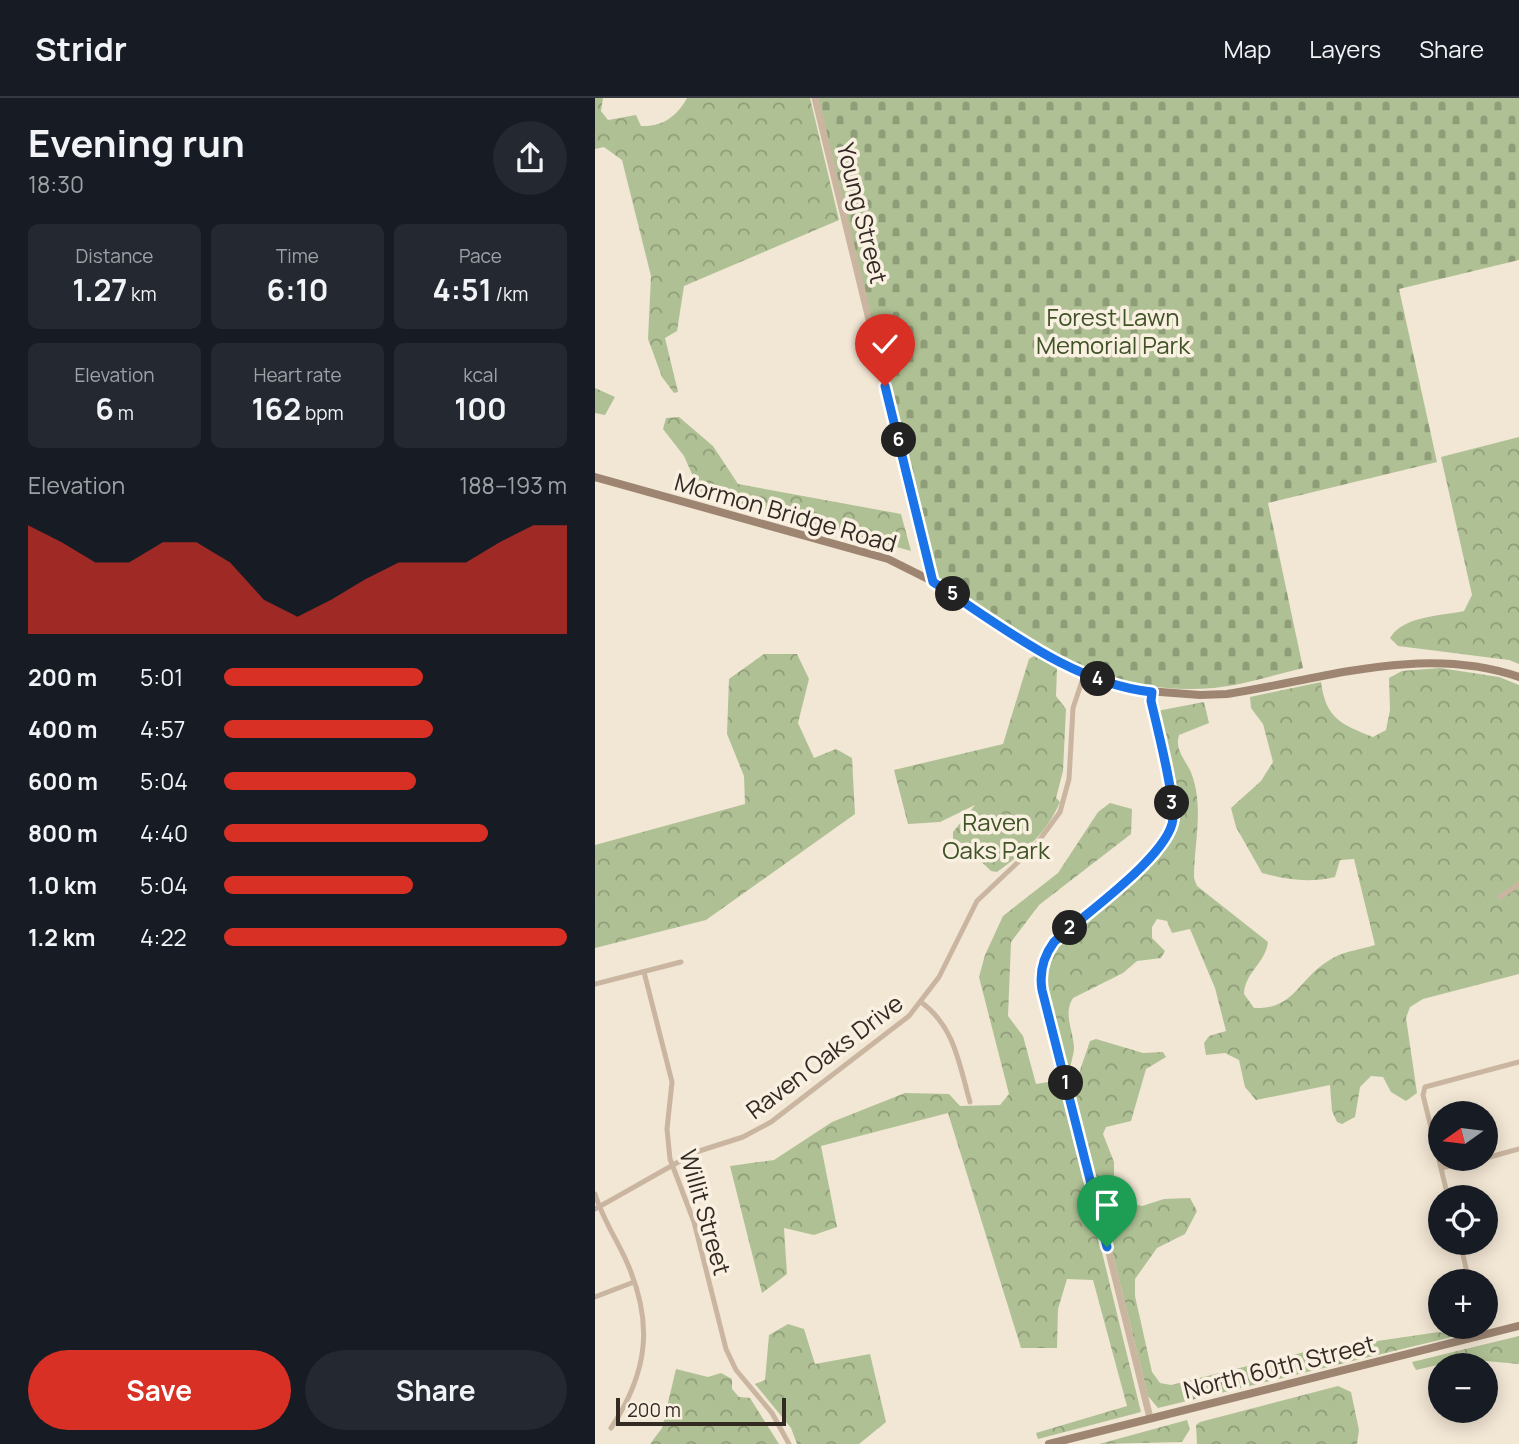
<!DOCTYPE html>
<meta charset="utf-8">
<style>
:root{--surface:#171b24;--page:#242831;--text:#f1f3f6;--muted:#9ea1a6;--line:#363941;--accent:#d93025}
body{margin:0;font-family:Manrope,sans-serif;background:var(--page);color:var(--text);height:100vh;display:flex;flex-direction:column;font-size:26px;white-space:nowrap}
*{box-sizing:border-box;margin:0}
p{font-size:23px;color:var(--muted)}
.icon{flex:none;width:38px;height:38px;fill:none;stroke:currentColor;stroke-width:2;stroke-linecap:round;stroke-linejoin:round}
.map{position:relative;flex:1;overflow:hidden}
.panel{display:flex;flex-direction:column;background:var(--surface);width:595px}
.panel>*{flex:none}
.needle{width:46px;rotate:256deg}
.fabs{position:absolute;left:833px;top:1003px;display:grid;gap:14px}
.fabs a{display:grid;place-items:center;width:70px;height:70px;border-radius:50%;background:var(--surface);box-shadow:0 4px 18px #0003;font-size:35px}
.scale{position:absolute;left:21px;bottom:18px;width:170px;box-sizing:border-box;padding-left:7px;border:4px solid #332a24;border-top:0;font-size:19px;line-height:24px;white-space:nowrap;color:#332a24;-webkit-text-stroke:5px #faf0e1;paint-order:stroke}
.pin{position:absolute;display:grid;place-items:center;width:60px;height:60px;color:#fff;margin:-72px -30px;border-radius:50% 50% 50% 0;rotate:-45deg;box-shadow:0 0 7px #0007}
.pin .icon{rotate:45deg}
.km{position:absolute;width:35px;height:35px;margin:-18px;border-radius:50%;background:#222;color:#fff;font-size:19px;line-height:35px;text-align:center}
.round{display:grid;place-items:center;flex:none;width:74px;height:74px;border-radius:37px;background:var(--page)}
.head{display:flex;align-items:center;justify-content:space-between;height:119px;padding:0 28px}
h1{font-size:38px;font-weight:700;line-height:52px}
.metrics{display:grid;grid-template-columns:repeat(3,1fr);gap:10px;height:119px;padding:7px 28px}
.metrics div{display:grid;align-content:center;border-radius:10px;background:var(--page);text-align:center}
.metrics b{font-size:30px;font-weight:700}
.metrics small{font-size:19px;font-weight:400}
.metrics p{font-size:19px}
.chart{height:196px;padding:14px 28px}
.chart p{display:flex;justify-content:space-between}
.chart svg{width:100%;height:126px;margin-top:7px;fill:var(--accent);opacity:.7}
.primary-button{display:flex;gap:14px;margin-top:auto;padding:14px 28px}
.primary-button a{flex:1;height:80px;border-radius:42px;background:var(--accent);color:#fff;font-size:28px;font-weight:700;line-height:80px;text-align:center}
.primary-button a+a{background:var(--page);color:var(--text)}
ul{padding:0 28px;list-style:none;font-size:23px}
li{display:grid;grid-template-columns:112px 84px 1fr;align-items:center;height:52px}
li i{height:18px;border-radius:9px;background:var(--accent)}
header{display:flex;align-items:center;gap:42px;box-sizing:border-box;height:98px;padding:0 35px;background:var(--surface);border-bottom:2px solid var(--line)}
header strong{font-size:33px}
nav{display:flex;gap:38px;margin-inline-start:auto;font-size:24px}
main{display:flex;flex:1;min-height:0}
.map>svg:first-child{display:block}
.forest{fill:url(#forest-crowns)}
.cemetery{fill:url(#cemetery-stones)}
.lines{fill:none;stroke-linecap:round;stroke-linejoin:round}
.minor{stroke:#cab6a0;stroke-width:5}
.tertiary{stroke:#cab6a0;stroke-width:7}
.secondary{stroke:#9d8572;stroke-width:8}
.route-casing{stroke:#fff;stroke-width:14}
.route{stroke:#1a73e8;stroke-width:9}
.labels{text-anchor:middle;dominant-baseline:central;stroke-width:7;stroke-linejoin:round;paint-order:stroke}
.street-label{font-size:24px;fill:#332a24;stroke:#faf0e1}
.park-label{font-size:24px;fill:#3f5326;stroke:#faf0e1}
</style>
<header>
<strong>Stridr</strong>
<nav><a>Map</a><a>Layers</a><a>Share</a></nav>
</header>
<main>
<section class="panel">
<div class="head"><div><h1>Evening run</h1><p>18:30</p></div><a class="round"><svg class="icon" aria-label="share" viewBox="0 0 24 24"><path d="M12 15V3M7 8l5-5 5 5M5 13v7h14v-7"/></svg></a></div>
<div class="metrics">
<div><p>Distance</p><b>1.27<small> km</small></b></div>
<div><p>Time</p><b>6:10</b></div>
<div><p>Pace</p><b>4:51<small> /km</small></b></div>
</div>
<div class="metrics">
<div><p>Elevation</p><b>6<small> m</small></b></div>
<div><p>Heart rate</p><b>162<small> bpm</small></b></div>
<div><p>kcal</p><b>100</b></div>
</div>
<div class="chart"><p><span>Elevation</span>188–193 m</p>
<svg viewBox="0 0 160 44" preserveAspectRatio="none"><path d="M0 44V6L10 12L20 19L30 19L40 12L50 12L60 19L70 32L80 38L90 32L100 25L110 19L120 19L130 19L140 12L150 6L160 6V44z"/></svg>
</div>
<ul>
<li><b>200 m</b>5:01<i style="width:58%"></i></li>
<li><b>400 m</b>4:57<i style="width:61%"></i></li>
<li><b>600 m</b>5:04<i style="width:56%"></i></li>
<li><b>800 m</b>4:40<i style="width:77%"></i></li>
<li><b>1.0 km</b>5:04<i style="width:55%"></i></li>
<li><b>1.2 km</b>4:22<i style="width:100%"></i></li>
</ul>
<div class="primary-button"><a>Save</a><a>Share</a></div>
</section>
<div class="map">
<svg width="924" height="1346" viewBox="0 0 924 1346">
<defs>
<pattern id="forest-crowns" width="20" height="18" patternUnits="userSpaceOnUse" patternTransform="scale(1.75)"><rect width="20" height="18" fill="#afc194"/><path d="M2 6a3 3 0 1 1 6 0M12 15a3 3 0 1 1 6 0" fill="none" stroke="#8f9d79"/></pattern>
<pattern id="cemetery-stones" width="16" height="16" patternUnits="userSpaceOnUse" patternTransform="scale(1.75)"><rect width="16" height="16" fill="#afc194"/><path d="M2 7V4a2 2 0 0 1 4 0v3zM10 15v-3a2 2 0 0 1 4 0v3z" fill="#8f9d79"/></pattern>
</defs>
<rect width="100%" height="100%" fill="#f2e6d4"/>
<path class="forest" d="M0 0H8L6 13 13 22 41 17 46 28C68 29 82 18 92 0H215L244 122 89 188 82 233 70 240 83 294 79 295 67 279 53 241 56 178 27 62 9 49 0 51Z
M0 290 20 299 10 317 0 315Z
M84 319 118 348 143 386 306 416 316 453 105 394 89 358 68 331 71 320Z
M924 339V566L914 562 803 548 795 540C808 518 845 518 869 513L877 497 846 359Z
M169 556H202L214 581 203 625 219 660 241 651 257 660 260 716 111 822 0 850V747L150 706 149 678 132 636 134 581Z
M439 558 462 570 461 598 471 611 468 673 461 700 465 704C452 735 429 754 402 774L396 773 367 745 358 743V734L380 707 345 724 313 726 299 672 408 646 434 561Z
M845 570 904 579 924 587V876L828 901 815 909 811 920 822 995 811 1003 796 994 788 979 776 978 765 989 760 1019 747 1026 742 1024 737 1013 735 987 661 1002 650 989 644 962 630 955 611 957 609 945 614 938 631 933 620 890 595 831 577 835 572 823 562 821 557 829V840L570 853 566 860 542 863 528 875 478 900C468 915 478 932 479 949 479 956 476 964 475 971L470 963C462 929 440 882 459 851L565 759 578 741 584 719 562 613 609 604 614 625 584 637C579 653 592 663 597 677 609 711 599 745 599 780L602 788 673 844C670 866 650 874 649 896L659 910C701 912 703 879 738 860 751 853 767 851 780 847L759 761 745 762 740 779C715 785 692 782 667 775L641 729 636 710 666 683 678 664 668 626 656 610 655 599 726 584C731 621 746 626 778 639L791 632 795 612 794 580 807 573Z
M515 705 537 711 536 736 444 807 416 844 413 918 428 938 441 986 465 982 546 1314 443 1341 441 1335 532 1308 498 1182 472 1181 463 1211 462 1250H426L353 1015 226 1048 242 1129 219 1137 189 1130 192 1176 167 1195 135 1068 179 1062 237 1024 310 995 354 996 365 1008 405 1007 414 996 384 879 390 857 408 818 463 775 503 714Z
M501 941 548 955 568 954 571 959 551 971 536 1023 511 1029 508 1036 519 1064V1079L526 1098 533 1105 547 1108 569 1101 595 1100 602 1113 590 1136 562 1150 540 1181V1198L557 1274 565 1285 576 1287 714 1253 844 1234 861 1238 563 1310 553 1298 476 987 482 981 495 943Z
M193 1226 209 1231 220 1266 275 1256 291 1324 264 1346H202L196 1330 160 1286 170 1282 174 1237Z
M924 1238V1266L868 1261 821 1272 817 1264Z
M81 1271 113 1279 126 1275 137 1281V1291L144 1299 155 1300 184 1346H55L67 1330Z
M743 1288 756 1294 764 1332 762 1346H602L601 1327 605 1324Z
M592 1322 595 1331 587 1344 504 1346Z"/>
<path class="cemetery" d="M223 0H924V162L804 191 842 364 673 405 708 570C679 577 648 587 619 590 502 600 432 539 340 480Z"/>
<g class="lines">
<path class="minor" d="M905 799 924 786
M49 874 77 984 72 1031 75 1061 99 1124 131 1251 141 1272 177 1315 194 1346
M0 886 86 864
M326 904C360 929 364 966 375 1004
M891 1060 924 1051
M846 1070 887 1060
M0 1096C7 1119 20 1139 30 1160 59 1223 54 1273 16 1330
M853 1099 828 997 830 989 924 964
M0 1111 101 1054 148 1039 176 1024 314 918 344 879 382 803 440 748 465 714 474 681 478 610 489 577
M865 1144 874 1183
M0 1199 39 1184"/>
<path class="tertiary" d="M220 0 338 484
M555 1320 446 880 448 863 459 844C488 816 574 759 578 721 580 699 562 629 556 603L557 594"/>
<path class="secondary" d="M0 379 293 461 337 483 482 574 539 592 605 597 632 596C729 581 827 546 924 579
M454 1346 924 1228"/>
</g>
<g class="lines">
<defs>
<path id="route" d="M290 288 338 484C406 527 475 585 557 594L556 603C562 629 580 698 578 721 574 758 488 817 459 844 448 859 444 874 447 892L512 1149"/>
</defs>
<use href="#route" class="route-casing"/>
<use href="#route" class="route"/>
</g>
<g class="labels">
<g class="street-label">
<text transform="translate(268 115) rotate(76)">Young Street</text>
<text transform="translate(191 414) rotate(16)">Mormon Bridge Road</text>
<text transform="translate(229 958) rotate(-37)">Raven Oaks Drive</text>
<text transform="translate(111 1114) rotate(74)">Willit Street</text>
<text transform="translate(684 1268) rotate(-14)">North 60th Street</text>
</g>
<g class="park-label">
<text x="518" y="218">Forest Lawn<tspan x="518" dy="28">Memorial Park</tspan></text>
<text x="401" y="723">Raven<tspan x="401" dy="28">Oaks Park</tspan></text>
</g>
</g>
</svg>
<div class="fabs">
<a><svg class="needle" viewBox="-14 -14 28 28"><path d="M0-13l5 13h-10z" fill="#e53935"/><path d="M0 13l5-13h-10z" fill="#9ea1a6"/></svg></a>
<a><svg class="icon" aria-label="locate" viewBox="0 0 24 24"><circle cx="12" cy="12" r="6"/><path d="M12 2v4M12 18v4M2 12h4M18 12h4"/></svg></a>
<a>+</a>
<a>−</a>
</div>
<div class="scale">200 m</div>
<div class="pin" style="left:512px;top:1149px;background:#1e9e55"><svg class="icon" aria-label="arrive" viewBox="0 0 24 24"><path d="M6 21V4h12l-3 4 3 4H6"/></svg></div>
<div class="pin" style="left:290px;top:288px;background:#d93025"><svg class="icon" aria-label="check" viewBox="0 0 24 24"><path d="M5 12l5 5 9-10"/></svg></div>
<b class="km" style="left:471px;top:985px">1</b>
<b class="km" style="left:475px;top:830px">2</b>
<b class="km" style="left:577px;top:705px">3</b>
<b class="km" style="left:503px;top:581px">4</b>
<b class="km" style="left:358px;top:496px">5</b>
<b class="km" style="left:304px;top:342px">6</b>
</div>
</main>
